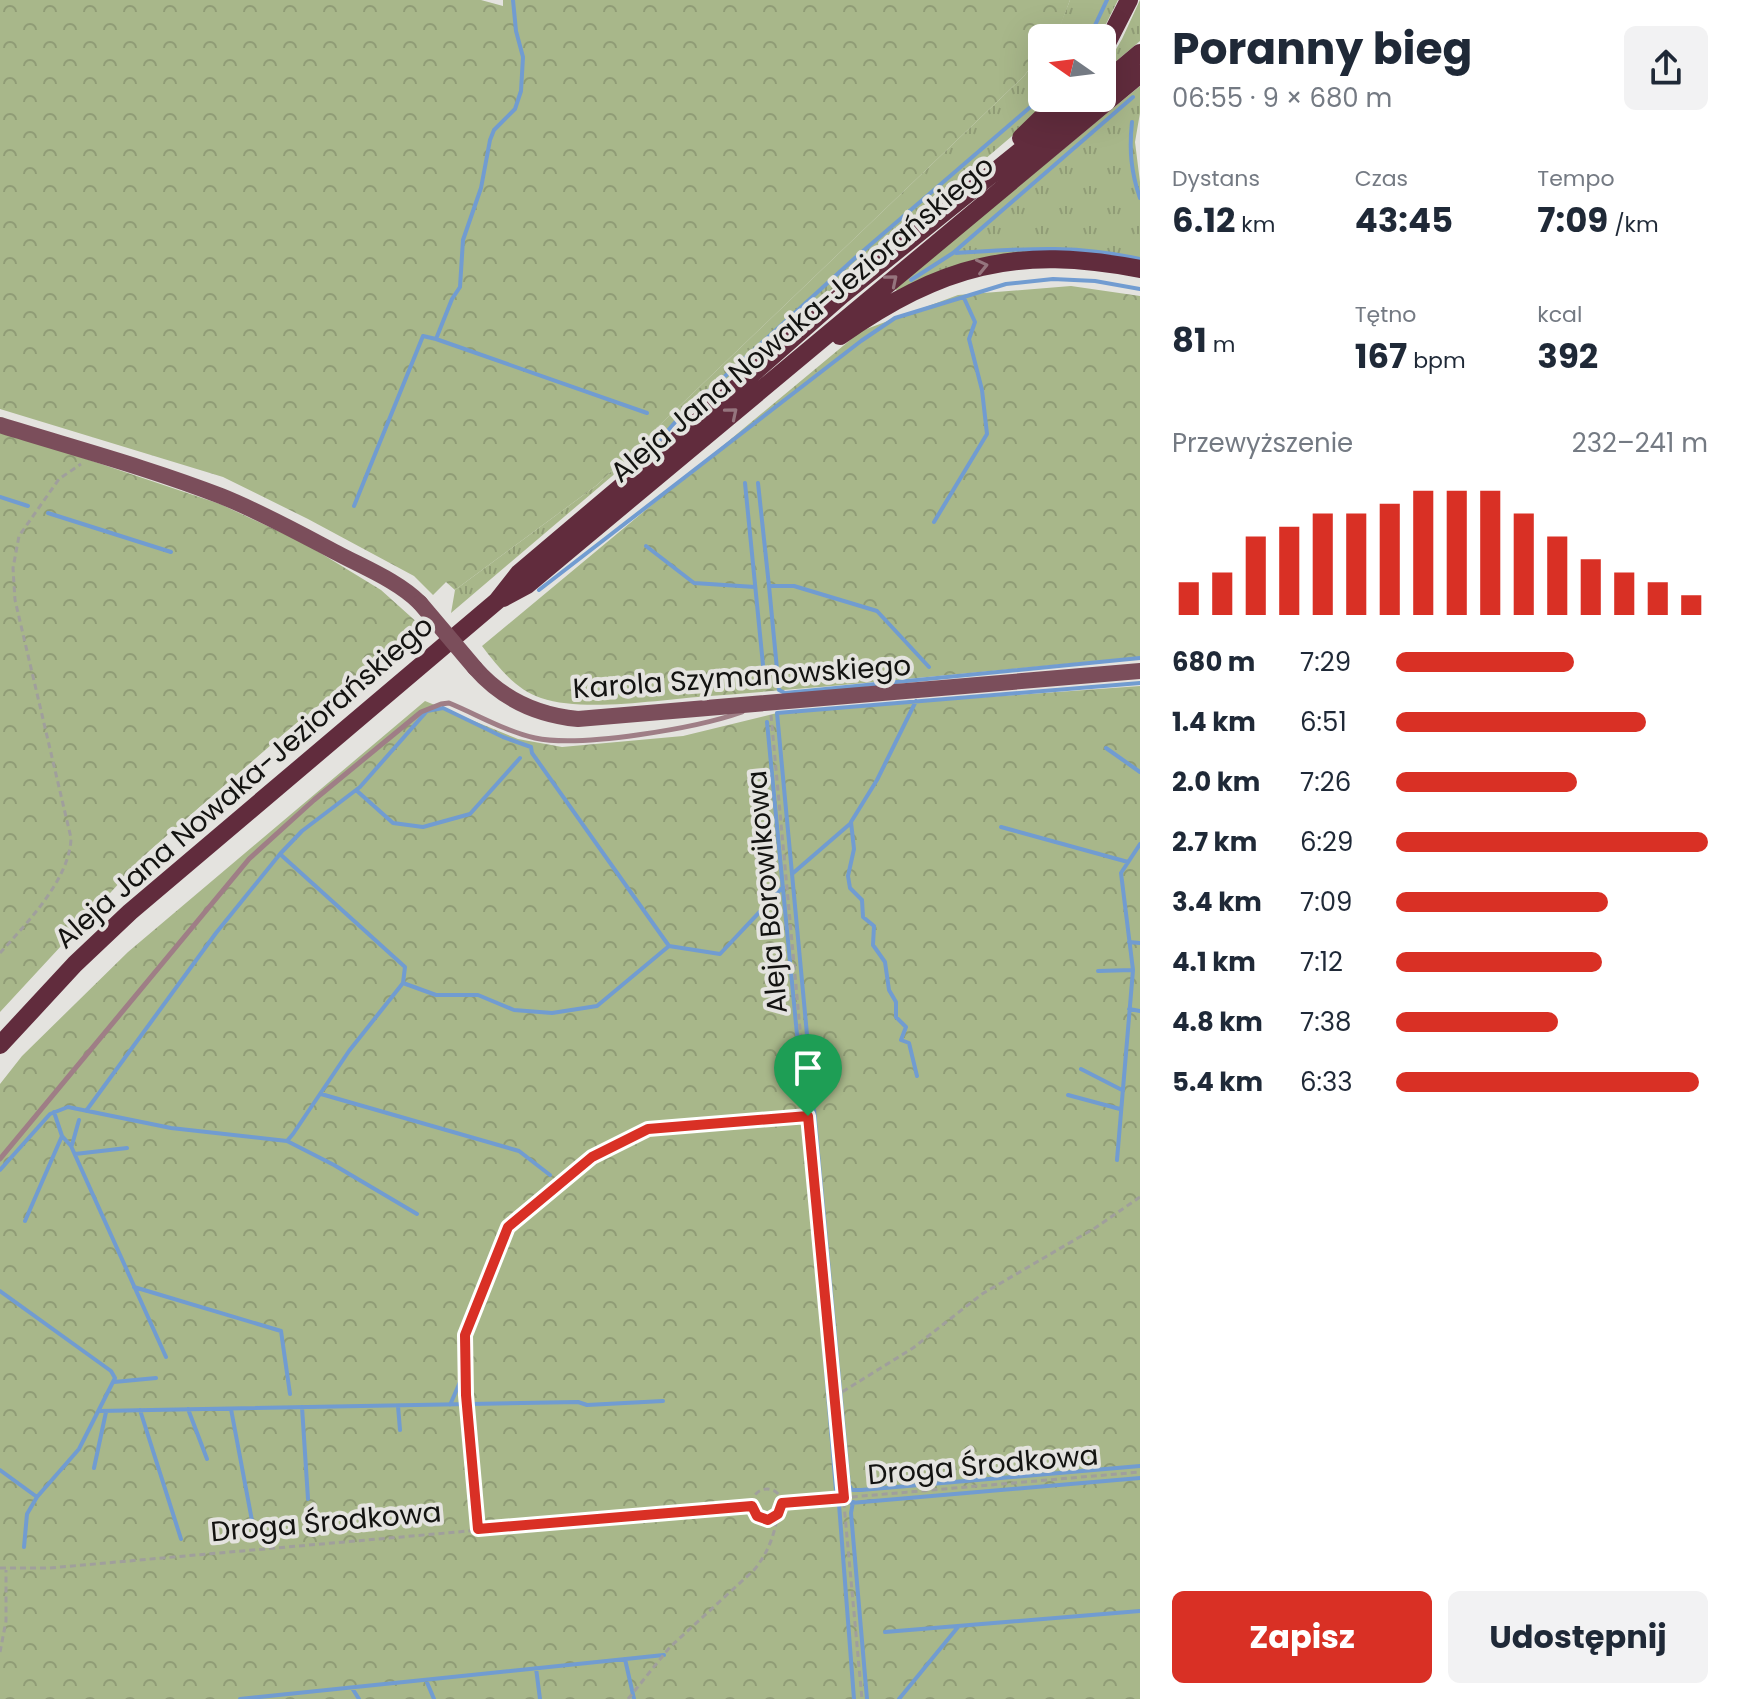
<!DOCTYPE html>
<html lang="pl">
<meta charset="utf-8">
<style>
:root{--surface:#fff;--page:#f2f2f3;--text:#1f2937;--muted:#747a83;--accent:#d93025}
body{margin:0;font-family:Poppins,sans-serif;background:var(--page);color:var(--text);height:100vh;display:flex;flex-direction:column;font-size:30px;white-space:nowrap}
*{box-sizing:border-box;margin:0}
p{font-size:26px;color:var(--muted)}
.icon{flex:none;width:44px;height:44px;fill:none;stroke:currentColor;stroke-width:2;stroke-linecap:round;stroke-linejoin:round}
.map{position:relative;flex:1;overflow:hidden}
.details{display:flex;flex-direction:column;background:var(--surface);width:600px}
.details>*{flex:none}
.needle{width:52px;rotate:284deg}
.fabs{position:absolute;left:1028px;top:24px;display:grid;gap:16px}
.fabs a{display:grid;place-items:center;width:88px;height:88px;border-radius:12px;background:var(--surface);box-shadow:0 8px 32px #0002;font-size:40px}
.pin{position:absolute;display:grid;place-items:center;width:68px;height:68px;color:#fff;margin:-82px -34px;border-radius:50% 50% 50% 0;rotate:-45deg;box-shadow:0 0 8px #0007}
.pin .icon{rotate:45deg}
.round{display:grid;place-items:center;flex:none;width:84px;height:84px;border-radius:12px;background:var(--page)}
.head{display:flex;align-items:center;justify-content:space-between;height:136px;padding:0 32px}
h1{font-size:44px;font-weight:700;line-height:60px}
.metrics{display:grid;grid-template-columns:repeat(3,1fr);gap:12px;height:136px;padding:8px 32px}
.metrics div{display:grid;align-content:center}
.metrics b{font-size:34px;font-weight:700}
.metrics small{font-size:22px;font-weight:400}
.metrics p{font-size:22px}
.chart{height:224px;padding:16px 32px}
.chart p{display:flex;justify-content:space-between}
.chart svg{width:100%;height:144px;margin-top:8px;stroke:var(--accent);stroke-width:6}
.cta{display:flex;gap:16px;margin-top:auto;padding:16px 32px}
.cta a{flex:1;height:92px;border-radius:12px;background:var(--accent);color:#fff;font-size:32px;font-weight:700;line-height:92px;text-align:center}
.cta a+a{background:var(--page);color:var(--text)}
ul{padding:0 32px;list-style:none;font-size:26px}
li{display:grid;grid-template-columns:128px 96px 1fr;align-items:center;height:60px}
li i{height:20px;border-radius:10px;background:var(--accent)}
main{display:flex;flex:1;min-height:0}
.map>svg:first-child{display:block}
.grass{fill:url(#grass-tufts)}
.forest{fill:url(#forest-crowns)}
.lines{fill:none;stroke-linecap:round;stroke-linejoin:round}
.stream{stroke:#719cd1;stroke-width:4}
.path{stroke:#a09f9c;stroke-width:3;stroke-dasharray:6 4;stroke-linecap:butt}
.lane{stroke:#9f7e86;stroke-width:5}
.secondary{stroke:#7b4e5b;stroke-width:16}
.primary{stroke:#612c3d;stroke-width:18}
.secondary-bridge{stroke:#7b4e5b;stroke-width:16}
.oneway{stroke:#95757e}
.route-casing{stroke:#fff;stroke-width:16}
.route{stroke:#d93025;stroke-width:10}
.labels{text-anchor:middle;dominant-baseline:central;stroke-width:8;stroke-linejoin:round;paint-order:stroke}
.street-label{font-size:28px;fill:#131311;stroke:#e4e3df}
</style>
<main>
<div class="map">
<svg width="1140" height="1699" viewBox="0 0 1140 1699">
<defs>
<pattern id="grass-tufts" width="24" height="20" patternUnits="userSpaceOnUse" patternTransform="scale(2)"><rect width="24" height="20" fill="#a8b78a"/><path d="M3 7l-1-3M5 7V3M7 7l1-3M15 17l-1-3M17 17v-4M19 17l1-3" fill="none" stroke="#909c76"/></pattern>
<pattern id="forest-crowns" width="20" height="18" patternUnits="userSpaceOnUse" patternTransform="scale(2)"><rect width="20" height="18" fill="#a8b78a"/><path d="M2 6a3 3 0 1 1 6 0M12 15a3 3 0 1 1 6 0" fill="none" stroke="#909c76"/></pattern>
</defs>
<rect width="100%" height="100%" fill="#e4e3df"/>
<path class="grass" d="M1070 0H1118L1099 38H1055Z
M1140 0V41L1102 73 1122 39Z
M1042 53V98H1049L1018 131 451 613 455 590 597 485 1024 76Z
M1140 86V113L1135 142 1140 182V263L1112 258 931 275 897 291 895 288Z"/>
<path class="forest" d="M0 0H481L503 6V0H1070L1057 35 1055 38H1042V53L1024 76 597 485 455 590 446 582 433 595 414 576 308 519 223 477 0 409Z
M1071 286 1140 296V657C997 670 854 685 710 696 662 699 586 713 541 698 516 690 497 666 482 646L861 331 958 295Z
M0 430 220 504 304 543 381 590 420 625 287 731 148 852 0 1012Z
M1140 686V1699H0V1084L22 1056 128 952 425 701 518 739 562 747 683 736 781 712Z"/>
<g class="lines">
<path class="stream" d="M1089 38 1107 0
M1132 122C1129 150 1131 172 1140 198
M956 253C1022 249 1074 244 1140 259
M911 280 953 253 1133 97
M436 339 647 413
M656 444 678 419 855 258 1042 97
M745 483 763 665
M758 483 769 586
M0 497 28 506
M354 506 423 336 436 339 452 299 460 287 463 240 481 188 490 140 494 130 515 109 521 91 523 57 516 31 513 0
M48 513 171 552
M934 522 987 434 982 390 969 339 975 322 964 298
M646 546 694 583 755 587
M539 590 861 341 895 318 1006 284 1053 279 1095 281 1140 289
M929 667 877 611 794 586H769L779 690 785 693 1140 658
M1140 683 777 713 849 1485 852 1490H861L1140 1466
M916 701 877 780 851 822 854 849 848 876 850 888 862 900 863 917 874 926 873 945 885 962 889 990 896 1002V1017L906 1027 901 1040 909 1043 917 1076
M767 722 803 1097 836 1490
M1106 748 1140 772
M356 790 393 823 423 827 470 814 520 758
M1001 827 1128 862
M792 874 851 823
M1129 942 1140 943
M1098 971 1132 970
M403 983 436 995H478L514 1010 552 1013 597 1006 669 946
M1129 1009 1140 1011
M1081 1069 1122 1090
M321 1094 519 1151 550 1175
M1068 1095 1120 1109
M86 1111 216 933 280 854 302 831 360 787 427 711 443 708 503 737 531 747 532 753 669 946 720 954 783 887
M54 1112 62 1136 71 1146 166 1357
M287 1141 334 1165 417 1214
M72 1145 79 1120
M75 1154 127 1148
M1117 1160 1133 970 1121 873 1140 844
M0 1170 50 1114 68 1107 171 1128 287 1141 293 1134 349 1051 403 983 405 967 280 854
M25 1221 62 1136
M134 1287 281 1331 290 1394
M0 1291 111 1371 115 1378 79 1449 37 1497 27 1514 24 1547
M114 1382 156 1378
M450 1405 460 1382
M398 1406 400 1430
M302 1407 308 1499
M188 1409 207 1459
M231 1409 253 1526
M140 1410 181 1539
M99 1411 578 1402 587 1405 663 1401
M94 1468 106 1412
M0 1470 37 1497
M853 1502 851 1513 867 1699
M851 1503 1140 1478
M839 1504 854 1699
M885 1632 1140 1611
M625 1659 634 1699
M536 1668 540 1699
M426 1680 434 1699
M352 1688 359 1699
M240 1699 664 1655
M899 1699 958 1627"/>
<path class="path" d="M771 715 862 1699
M0 953C26 924 70 879 71 838L15 600 13 568 19 536 59 479 81 464
M834 1397 913 1348 982 1294 1095 1228 1140 1197
M752 1504a15 15 0 1 1 30 0a15 15 0 1 1-30 0Z
M782 1503 1140 1472
M478 1529 466 1395 465 1335 508 1227 592 1157 648 1129 808 1116
M0 1568H49L752 1506
M0 1652 6 1621V1570
M628 1699 670 1647 754 1570C768 1553 774 1536 778 1514"/>
<path class="lane" d="M0 1159 249 859 314 800 421 712 441 704 449 703C478 715 505 731 535 738 581 748 697 728 742 712"/>
<path class="secondary" d="M0 425C74 448 149 468 221 496 261 512 299 533 337 553 365 568 398 581 420 603
M475 668C502 699 537 715 578 719L1140 671"/>
<path class="primary" d="M1102 53 1129 0
M1102 85 1140 53
M1021 138 1062 98
M840 336C942 265 1016 245 1140 269
M503 598 527 585 1140 74
M0 1045 75 964 130 912 497 601 519 573 687 431 842 295 1086 98"/>
<path class="secondary-bridge" d="M420 603 475 668"/>
</g>
<defs><path id="oneway-chevron" d="M-2-3.5L2.5 0L-2 3.5" fill="none" stroke-width="1.6" stroke-linecap="round" stroke-linejoin="round" transform="scale(2)"/></defs>
<g class="oneway">
<use href="#oneway-chevron" transform="translate(982 266) rotate(-13)"/>
<use href="#oneway-chevron" transform="translate(892 280) rotate(-40)"/>
<use href="#oneway-chevron" transform="translate(732 413) rotate(-40)"/>
</g>
<g class="lines">
<defs>
<path id="route" d="M808 1116 844 1498 782 1503 778 1514 768 1520 757 1516 752 1506 478 1529 466 1395 465 1335 508 1227 592 1157 648 1129Z"/>
</defs>
<use href="#route" class="route-casing"/>
<use href="#route" class="route"/>
</g>
<g class="labels">
<g class="street-label">
<text transform="translate(802 319) rotate(-40)">Aleja Jana Nowaka-Jeziorańskiego</text>
<text transform="translate(742 677) rotate(-4)">Karola Szymanowskiego</text>
<text transform="translate(244 782) rotate(-41)">Aleja Jana Nowaka-Jeziorańskiego</text>
<text transform="translate(767 892) rotate(-95)">Aleja Borowikowa</text>
<text transform="translate(983 1465) rotate(-5)">Droga Środkowa</text>
<text transform="translate(326 1522) rotate(-5)">Droga Środkowa</text>
</g>
</g>
</svg>
<div class="fabs">
<a><svg class="needle" viewBox="-14 -14 28 28"><path d="M0-13l5 13h-10z" fill="#e53935"/><path d="M0 13l5-13h-10z" fill="#747a83"/></svg></a>
</div>
<div class="pin" style="left:808px;top:1116px;background:#1e9e55"><svg class="icon" aria-label="arrive" viewBox="0 0 24 24"><path d="M6 21V4h12l-3 4 3 4H6"/></svg></div>
</div>
<section class="details">
<div class="head"><div><h1>Poranny bieg</h1><p>06:55 · 9 × 680 m</p></div><a class="round"><svg class="icon" aria-label="share" viewBox="0 0 24 24"><path d="M12 15V3M7 8l5-5 5 5M5 13v7h14v-7"/></svg></a></div>
<div class="metrics">
<div><p>Dystans</p><b>6.12<small> km</small></b></div>
<div><p>Czas</p><b>43:45</b></div>
<div><p>Tempo</p><b>7:09<small> /km</small></b></div>
</div>
<div class="metrics">
<div><b>81<small> m</small></b></div>
<div><p>Tętno</p><b>167<small> bpm</small></b></div>
<div><p>kcal</p><b>392</b></div>
</div>
<div class="chart"><p><span>Przewyższenie</span>232–241 m</p>
<svg viewBox="0 0 160 44" preserveAspectRatio="none"><path d="M5 44V34M15 44V31M25 44V20M35 44V17M45 44V13M55 44V13M65 44V10M75 44V6M85 44V6M95 44V6M105 44V13M115 44V20M125 44V27M135 44V31M145 44V34M155 44V38"/></svg>
</div>
<ul>
<li><b>680 m</b>7:29<i style="width:57%"></i></li>
<li><b>1.4 km</b>6:51<i style="width:80%"></i></li>
<li><b>2.0 km</b>7:26<i style="width:58%"></i></li>
<li><b>2.7 km</b>6:29<i style="width:100%"></i></li>
<li><b>3.4 km</b>7:09<i style="width:68%"></i></li>
<li><b>4.1 km</b>7:12<i style="width:66%"></i></li>
<li><b>4.8 km</b>7:38<i style="width:52%"></i></li>
<li><b>5.4 km</b>6:33<i style="width:97%"></i></li>
</ul>
<div class="cta"><a>Zapisz</a><a>Udostępnij</a></div>
</section>
</main>
